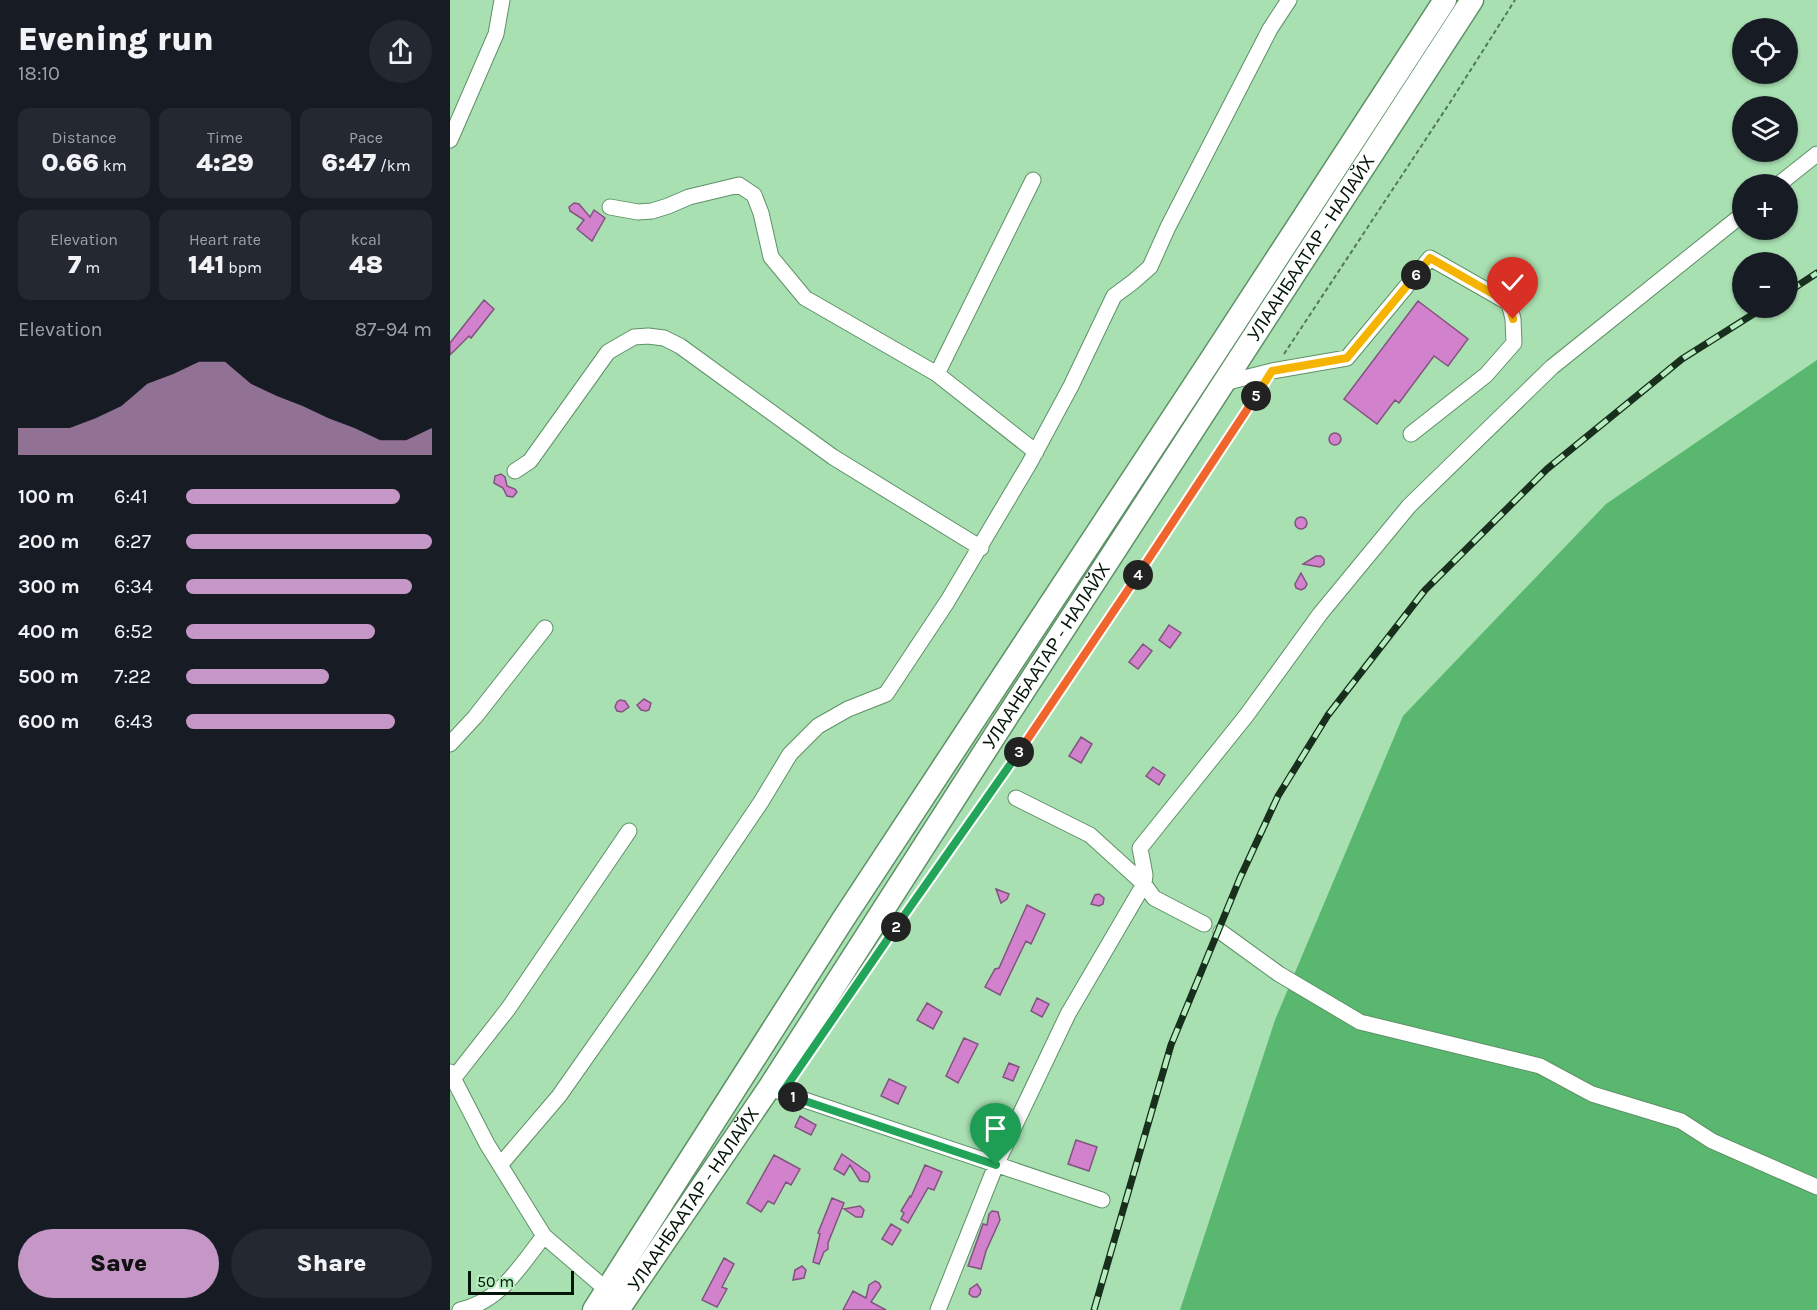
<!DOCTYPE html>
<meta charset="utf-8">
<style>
:root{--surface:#171b24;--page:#242831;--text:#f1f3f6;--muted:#9ea1a6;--accent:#c597c6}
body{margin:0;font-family:Karla,sans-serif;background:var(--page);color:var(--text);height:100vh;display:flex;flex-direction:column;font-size:22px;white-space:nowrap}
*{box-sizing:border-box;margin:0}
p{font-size:20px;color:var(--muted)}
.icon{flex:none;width:33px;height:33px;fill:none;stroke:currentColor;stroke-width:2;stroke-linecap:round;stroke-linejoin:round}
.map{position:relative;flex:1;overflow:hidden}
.details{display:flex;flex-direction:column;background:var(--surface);width:450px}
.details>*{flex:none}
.tools{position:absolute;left:1282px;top:18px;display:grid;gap:12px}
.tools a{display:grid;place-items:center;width:66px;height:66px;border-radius:50%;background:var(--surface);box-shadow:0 2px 4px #0004;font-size:30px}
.scale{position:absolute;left:18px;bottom:15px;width:106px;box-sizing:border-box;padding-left:6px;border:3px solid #021506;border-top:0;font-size:16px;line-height:21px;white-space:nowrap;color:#021506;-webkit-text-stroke:4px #b6edbf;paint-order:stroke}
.pin{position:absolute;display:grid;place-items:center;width:51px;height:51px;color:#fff;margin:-62px -26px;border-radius:50% 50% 50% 0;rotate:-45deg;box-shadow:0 0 6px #0007}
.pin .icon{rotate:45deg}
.km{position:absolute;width:30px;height:30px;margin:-15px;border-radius:50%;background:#222;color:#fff;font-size:16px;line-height:30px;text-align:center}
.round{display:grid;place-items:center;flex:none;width:63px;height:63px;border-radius:32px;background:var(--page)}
.summary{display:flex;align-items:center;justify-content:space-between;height:102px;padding:0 18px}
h1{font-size:33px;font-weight:800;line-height:45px}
.stats{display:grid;grid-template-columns:repeat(3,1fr);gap:9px;height:102px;padding:6px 18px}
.stats div{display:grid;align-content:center;border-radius:12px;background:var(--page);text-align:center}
.stats b{font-size:26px;font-weight:800}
.stats small{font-size:16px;font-weight:400}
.stats p{font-size:16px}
.chart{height:168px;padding:12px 18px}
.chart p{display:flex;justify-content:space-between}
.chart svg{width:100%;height:108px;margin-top:6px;fill:var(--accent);opacity:.7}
.action{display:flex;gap:12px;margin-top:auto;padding:12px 18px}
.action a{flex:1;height:69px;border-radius:36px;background:var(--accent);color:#111;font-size:24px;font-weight:800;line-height:69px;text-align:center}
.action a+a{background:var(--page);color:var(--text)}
ul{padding:0 18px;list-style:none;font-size:20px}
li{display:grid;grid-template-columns:96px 72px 1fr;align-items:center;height:45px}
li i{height:15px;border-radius:8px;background:var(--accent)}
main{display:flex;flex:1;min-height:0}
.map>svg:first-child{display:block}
.green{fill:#59b76f}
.building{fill:#d281cd;stroke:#81547e;stroke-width:1.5}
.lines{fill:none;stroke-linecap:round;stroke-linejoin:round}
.minor-casing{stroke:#5d9166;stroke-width:17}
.highway-casing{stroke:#5d9166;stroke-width:25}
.path{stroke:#54785a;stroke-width:2;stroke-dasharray:4.5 3;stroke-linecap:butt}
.minor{stroke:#fff;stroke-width:15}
.highway{stroke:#fff;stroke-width:22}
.rail-casing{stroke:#172f1c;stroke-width:7}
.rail{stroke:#b6edbf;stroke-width:4.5;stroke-dasharray:14;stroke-linecap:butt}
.split-1-casing{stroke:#fff;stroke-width:12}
.split-2-casing{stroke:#fff;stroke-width:12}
.split-3-casing{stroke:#fff;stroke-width:12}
.split-4-casing{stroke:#fff;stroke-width:12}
.split-5-casing{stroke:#fff;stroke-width:12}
.split-6-casing{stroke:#fff;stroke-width:12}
.split-7-casing{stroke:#fff;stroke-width:12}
.split-1{stroke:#22a559;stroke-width:8}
.split-2{stroke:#22a559;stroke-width:8}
.split-3{stroke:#22a559;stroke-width:8}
.split-4{stroke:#f0652b;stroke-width:8}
.split-5{stroke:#f0652b;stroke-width:8}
.split-6{stroke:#f5b400;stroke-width:8}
.split-7{stroke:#f5b400;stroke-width:8}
.labels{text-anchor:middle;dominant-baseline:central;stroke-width:4.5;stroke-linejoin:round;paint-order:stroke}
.street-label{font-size:18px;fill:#021506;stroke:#b6edbf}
</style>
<main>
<section class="details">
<div class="summary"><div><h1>Evening run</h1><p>18:10</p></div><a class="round"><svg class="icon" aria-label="share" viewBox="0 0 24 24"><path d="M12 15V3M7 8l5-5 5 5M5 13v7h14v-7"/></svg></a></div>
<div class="stats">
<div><p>Distance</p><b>0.66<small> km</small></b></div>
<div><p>Time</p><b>4:29</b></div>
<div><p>Pace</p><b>6:47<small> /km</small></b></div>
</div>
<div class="stats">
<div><p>Elevation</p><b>7<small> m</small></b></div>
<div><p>Heart rate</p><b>141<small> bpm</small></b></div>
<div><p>kcal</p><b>48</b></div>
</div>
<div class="chart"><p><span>Elevation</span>87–94 m</p>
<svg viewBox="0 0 160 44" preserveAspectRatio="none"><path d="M0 44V33L10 33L20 33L30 29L40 24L50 15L60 11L70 6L80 6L90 15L100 20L110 24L120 29L130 33L140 38L150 38L160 33V44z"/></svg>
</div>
<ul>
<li><b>100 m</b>6:41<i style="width:87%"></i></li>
<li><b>200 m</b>6:27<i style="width:100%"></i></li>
<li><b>300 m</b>6:34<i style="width:92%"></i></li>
<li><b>400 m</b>6:52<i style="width:77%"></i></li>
<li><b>500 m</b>7:22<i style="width:58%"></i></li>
<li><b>600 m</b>6:43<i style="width:85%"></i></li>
</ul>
<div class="action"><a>Save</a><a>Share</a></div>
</section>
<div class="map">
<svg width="1367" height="1310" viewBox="0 0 1367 1310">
<rect width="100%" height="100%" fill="#a9e0b2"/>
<path class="green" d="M1367 360V1310H730L825 1020 953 716 1156 504Z"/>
<path class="building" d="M124 203 129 204 140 217 144 210 155 218 142 241 127 229 134 220 120 211 119 207Z
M34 300 44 309 21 338 19 336 0 355V343Z
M968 301 1018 339 998 366 984 356 949 403 945 400 927 424 894 399Z
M879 439a6 6 0 1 1 12 0a6 6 0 1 1-12 0Z
M51 474 55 477 57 486 65 489 67 492 63 497 57 496 53 488 44 483 45 476Z
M845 523a6 6 0 1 1 12 0a6 6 0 1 1-12 0Z
M866 556H871L874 559V564L870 567 853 564Z
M851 573 857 584 855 588 851 590 846 588 845 584Z
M719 625 731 633 720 648 709 640Z
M693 644 702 651 688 669 679 662Z
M194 699 201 703 199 710 196 711 191 710 187 705Z
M170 700 175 701 179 707 172 712 167 711 165 707 167 702Z
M631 737 642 744 631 763 619 756Z
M703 767 715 775 709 785 696 776Z
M546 889 559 894 557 899 551 903Z
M649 894 654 898 653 904 649 906 641 904 645 895Z
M577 905 595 914 581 944 576 941 550 995 535 987 545 969 549 968Z
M587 998 599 1004 592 1017 581 1011Z
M477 1003 492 1012 483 1029 467 1020Z
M514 1038 528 1044 508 1083 496 1076Z
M559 1063 569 1067 563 1081 553 1077Z
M439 1079 456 1087 448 1104 431 1096Z
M350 1116 366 1125 361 1135 345 1127Z
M626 1140 647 1147 639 1171 618 1164Z
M392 1154 419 1173 420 1177 418 1182 410 1181 400 1165 394 1175 384 1169Z
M324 1155 350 1169 341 1185 336 1182 324 1204 318 1201 311 1212 297 1203Z
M475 1165 492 1172 484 1190 478 1188 458 1223 451 1219 454 1213 451 1211 460 1196 461 1197Z
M382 1198 394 1203 378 1243V1249L374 1252 369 1264 363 1262 370 1234 368 1233Z
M410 1206 414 1210 412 1217H406L394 1209Z
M542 1211 548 1212 550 1220 536 1251 531 1269 518 1266 533 1224 537 1225 539 1214Z
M441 1224 451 1230 442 1245 432 1239Z
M274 1258 284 1264 272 1287 277 1289 267 1307 252 1300Z
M352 1266 356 1270 354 1278 343 1280 345 1270Z
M425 1281 429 1283 431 1287 421 1302 436 1310H393L403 1291 416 1298 419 1285Z
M527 1284 531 1290 530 1294 527 1297H523L519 1294 520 1289Z"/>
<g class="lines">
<defs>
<path id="minor" d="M0 140 46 34 52 0
M1329 184 1367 154
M160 207 188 212 202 211 218 206 239 197 289 185 304 195 311 213 321 257 355 298 487 374 586 452
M487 374 583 180
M774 383 822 371 897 358 980 258 1059 303 1063 319 1064 343 1036 375 961 434
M65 471 80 461 158 352 184 337 198 336 214 338 230 346 383 457 531 548
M0 744 25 717 95 628
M566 798 640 835 694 884 704 898 754 924
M771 932 829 974 910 1022 1090 1066 1142 1094 1231 1121 1262 1141 1367 1187
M0 1072 37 1144 94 1236 157 1290
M3 1079 58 1009 179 831
M319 1088 652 1200
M51 1164 109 1096 194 975 311 802 340 754 368 726 398 709 436 694 497 602 579 464 621 386 664 296 683 282 700 267 718 227 820 29 839 0
M10 1310C51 1301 69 1267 94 1236
M488 1310 546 1165 618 1014 694 884 695 875 690 848 796 716 870 614 959 506 1102 367 1293 214"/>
<g id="highway">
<path d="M144 1310 392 921 760 361 995 0"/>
<path id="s1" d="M168 1310 319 1088 551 726 1022 0"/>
</g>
</defs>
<use href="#minor" class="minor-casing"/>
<use href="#highway" class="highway-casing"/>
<path class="path" d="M834 354 1001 101 1065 0
M442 933 581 734 811 389"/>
<use href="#minor" class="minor"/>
<use href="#highway" class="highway"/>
<defs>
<path id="rail" d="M1338 292 1367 273
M644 1310 721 1045 790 878 828 796 878 715 975 590 1097 469 1232 359 1313 308"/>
</defs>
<use href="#rail" class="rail-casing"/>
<use href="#rail" class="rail"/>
</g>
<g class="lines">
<defs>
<path id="split-1" d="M343 1097 546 1165"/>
<path id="split-2" d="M343 1097 332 1093 446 927"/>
<path id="split-3" d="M446 927 569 752"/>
<path id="split-4" d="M569 752 688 575"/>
<path id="split-5" d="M688 575 806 396"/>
<path id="split-6" d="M806 396 822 371 897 358 966 275"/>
<path id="split-7" d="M966 275 980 258 1059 303 1063 319"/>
</defs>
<use href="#split-1" class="split-1-casing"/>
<use href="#split-2" class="split-2-casing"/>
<use href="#split-3" class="split-3-casing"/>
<use href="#split-4" class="split-4-casing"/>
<use href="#split-5" class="split-5-casing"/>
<use href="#split-6" class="split-6-casing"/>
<use href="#split-7" class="split-7-casing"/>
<use href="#split-1" class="split-1"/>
<use href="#split-2" class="split-2"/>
<use href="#split-3" class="split-3"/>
<use href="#split-4" class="split-4"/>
<use href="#split-5" class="split-5"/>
<use href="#split-6" class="split-6"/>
<use href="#split-7" class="split-7"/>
</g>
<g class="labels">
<g class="street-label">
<text stroke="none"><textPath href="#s1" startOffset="1268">УЛААНБААТАР - НАЛАЙХ</textPath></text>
<text stroke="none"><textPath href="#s1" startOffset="782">УЛААНБААТАР - НАЛАЙХ</textPath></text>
<text stroke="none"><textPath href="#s1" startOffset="134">УЛААНБААТАР - НАЛАЙХ</textPath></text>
</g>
</g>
</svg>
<div class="tools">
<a><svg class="icon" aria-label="locate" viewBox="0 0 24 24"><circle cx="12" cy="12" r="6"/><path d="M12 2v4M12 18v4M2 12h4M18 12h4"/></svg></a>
<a><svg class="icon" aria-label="layers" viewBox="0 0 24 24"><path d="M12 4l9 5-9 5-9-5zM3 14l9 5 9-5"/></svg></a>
<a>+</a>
<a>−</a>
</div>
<div class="scale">50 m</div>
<div class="pin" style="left:546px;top:1165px;background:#1e9e55"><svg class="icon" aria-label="arrive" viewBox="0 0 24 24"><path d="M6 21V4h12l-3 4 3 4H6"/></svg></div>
<div class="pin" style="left:1063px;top:319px;background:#d93025"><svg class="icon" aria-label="check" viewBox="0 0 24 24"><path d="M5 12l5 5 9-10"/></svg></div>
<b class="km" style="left:343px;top:1097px">1</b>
<b class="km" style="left:446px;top:927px">2</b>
<b class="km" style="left:569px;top:752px">3</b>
<b class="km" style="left:688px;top:575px">4</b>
<b class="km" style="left:806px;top:396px">5</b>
<b class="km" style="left:966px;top:275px">6</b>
</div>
</main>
